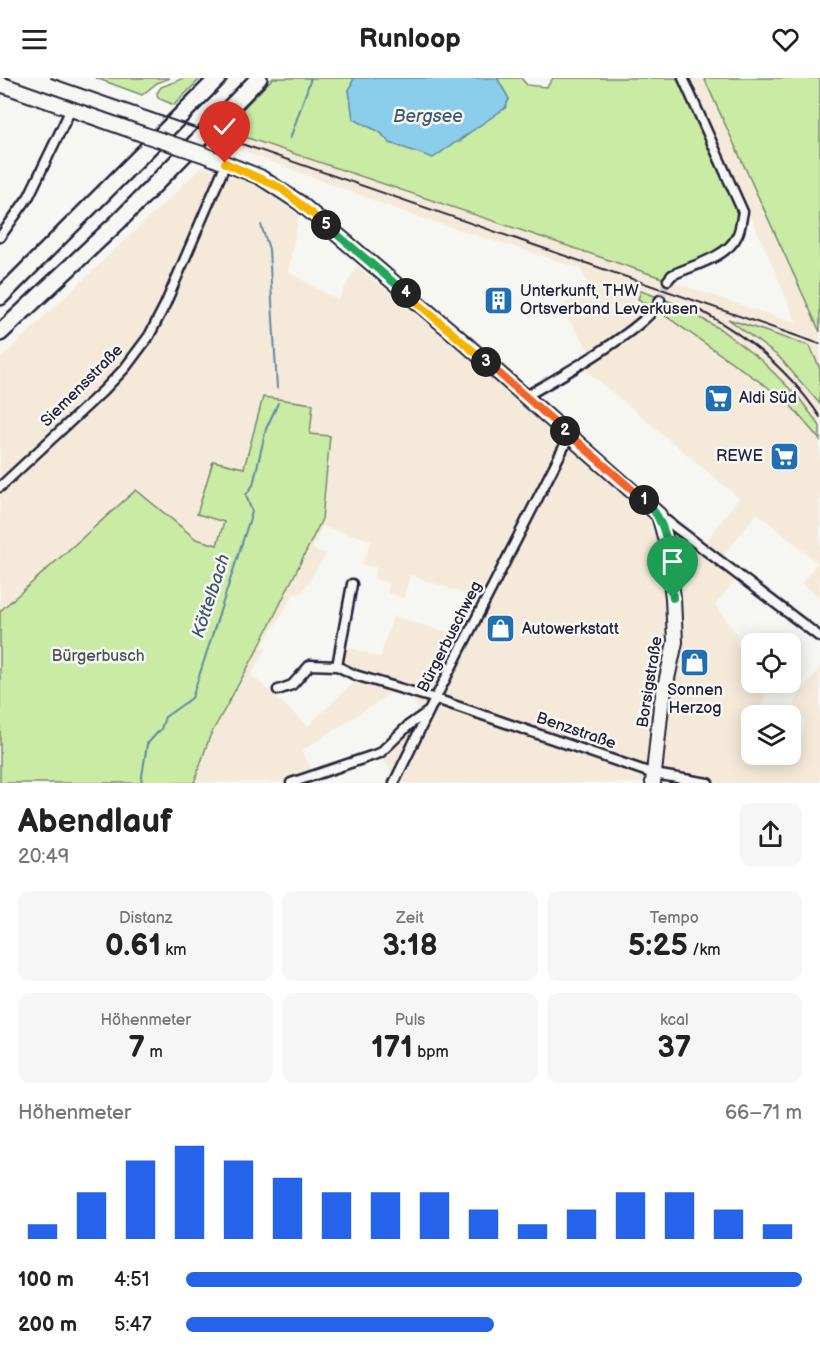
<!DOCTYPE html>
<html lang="de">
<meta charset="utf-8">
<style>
:root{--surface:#fff;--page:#f6f6f6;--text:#222;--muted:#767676;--accent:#2563eb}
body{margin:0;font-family:"Balsamiq Sans",sans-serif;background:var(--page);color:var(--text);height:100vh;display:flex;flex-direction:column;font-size:22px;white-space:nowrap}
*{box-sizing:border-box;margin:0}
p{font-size:20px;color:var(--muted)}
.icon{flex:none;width:33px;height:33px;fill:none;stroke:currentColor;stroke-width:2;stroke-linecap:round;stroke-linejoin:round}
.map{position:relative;height:705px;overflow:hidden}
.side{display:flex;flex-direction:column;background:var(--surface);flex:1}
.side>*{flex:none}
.controls{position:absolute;left:741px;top:555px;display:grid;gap:12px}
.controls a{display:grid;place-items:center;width:60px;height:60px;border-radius:12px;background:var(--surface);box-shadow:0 3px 15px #0003;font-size:30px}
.pin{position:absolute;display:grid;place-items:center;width:51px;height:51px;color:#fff;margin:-62px -26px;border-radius:50% 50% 50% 0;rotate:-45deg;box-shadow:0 0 6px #0007}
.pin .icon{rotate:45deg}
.km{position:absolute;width:30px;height:30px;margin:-15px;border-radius:50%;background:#222;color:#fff;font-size:16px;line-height:30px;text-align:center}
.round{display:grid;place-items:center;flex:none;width:63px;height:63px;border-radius:12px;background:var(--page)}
.overview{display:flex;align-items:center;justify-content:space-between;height:102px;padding:0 18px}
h1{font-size:33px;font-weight:700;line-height:45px}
.stats{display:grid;grid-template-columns:repeat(3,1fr);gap:9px;height:102px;padding:6px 18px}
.stats div{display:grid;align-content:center;border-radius:12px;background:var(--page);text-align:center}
.stats b{font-size:30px;font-weight:700}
.stats small{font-size:16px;font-weight:400}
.stats p{font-size:16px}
.chart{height:168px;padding:12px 18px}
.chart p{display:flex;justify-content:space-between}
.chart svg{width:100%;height:108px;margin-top:6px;stroke:var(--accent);stroke-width:6}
ul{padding:0 18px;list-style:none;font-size:20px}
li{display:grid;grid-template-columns:96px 72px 1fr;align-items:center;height:45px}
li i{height:15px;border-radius:8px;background:var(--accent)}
header{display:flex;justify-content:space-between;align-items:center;height:78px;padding:0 18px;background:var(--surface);font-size:27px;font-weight:700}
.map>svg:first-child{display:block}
.built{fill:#f5eada;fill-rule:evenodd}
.green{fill:#c9eba3;stroke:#76866f;stroke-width:1.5}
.water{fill:#8aceec;stroke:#6089a5;stroke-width:1.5}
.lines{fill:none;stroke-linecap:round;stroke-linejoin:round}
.stream{stroke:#6089a5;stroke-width:2}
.street-tunnel{stroke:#cccccd;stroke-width:8;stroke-dasharray:8 4;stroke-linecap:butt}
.street-casing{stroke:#22223b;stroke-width:13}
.primary-casing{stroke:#22223b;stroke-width:18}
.highway-casing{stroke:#22223b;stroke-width:20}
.street{stroke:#f6f6f2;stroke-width:8}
.primary{stroke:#f6f6f2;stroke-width:14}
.highway{stroke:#f6f6f2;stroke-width:15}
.rail{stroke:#22223b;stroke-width:2}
.primary-bridge-casing{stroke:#22223b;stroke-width:18;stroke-linecap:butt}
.primary-bridge{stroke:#f6f6f2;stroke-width:14}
.split-1-casing{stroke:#fff;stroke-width:12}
.split-2-casing{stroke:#fff;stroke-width:12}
.split-3-casing{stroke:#fff;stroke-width:12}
.split-4-casing{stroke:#fff;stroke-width:12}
.split-5-casing{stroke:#fff;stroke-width:12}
.split-6-casing{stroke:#fff;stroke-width:12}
.split-1{stroke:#22a559;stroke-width:8}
.split-2{stroke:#f0652b;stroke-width:8}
.split-3{stroke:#f0652b;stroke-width:8}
.split-4{stroke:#f5b400;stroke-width:8}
.split-5{stroke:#22a559;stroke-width:8}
.split-6{stroke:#f5b400;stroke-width:8}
.labels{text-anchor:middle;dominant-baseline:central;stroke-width:5;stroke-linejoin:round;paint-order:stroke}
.poi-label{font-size:16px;fill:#22223b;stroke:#f6f6f2;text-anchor:start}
.street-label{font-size:16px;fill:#22223b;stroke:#f6f6f2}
.park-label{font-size:16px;fill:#4c5455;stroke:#f6f6f2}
.water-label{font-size:18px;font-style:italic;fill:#415670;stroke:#f6f6f2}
</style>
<header><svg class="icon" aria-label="menu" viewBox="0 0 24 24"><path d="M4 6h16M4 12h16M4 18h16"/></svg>Runloop<svg class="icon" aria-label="heart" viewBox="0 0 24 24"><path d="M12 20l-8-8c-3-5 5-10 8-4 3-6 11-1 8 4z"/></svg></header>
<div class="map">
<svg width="820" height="705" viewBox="0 0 820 705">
<rect width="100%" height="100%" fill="#f6f6f2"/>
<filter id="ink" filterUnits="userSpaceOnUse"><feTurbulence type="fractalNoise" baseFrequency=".0167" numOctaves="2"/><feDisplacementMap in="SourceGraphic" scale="12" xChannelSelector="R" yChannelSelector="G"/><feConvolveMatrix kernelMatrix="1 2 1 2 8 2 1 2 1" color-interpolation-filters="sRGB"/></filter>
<g filter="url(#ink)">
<path class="built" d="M686 0H704L820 254V291L809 268 731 242 779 279 810 313 820 326V348L799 320 762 283 720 251 674 225 641 214 638 221 634 222 643 241 591 275 561 230 589 207 580 190 412 137 222 65 230 54 797 246 766 172Z
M202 89 252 104 299 137 288 194 338 222 357 188 561 356 704 466 739 420 582 289 664 237 786 322 820 362V520L801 505 818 485 757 435 723 478 742 494 715 527 737 556 736 568 751 571 752 604 769 605 766 610 761 637 752 638V676H790L791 661 801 664 805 642 794 625 820 589V705H386L391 693 377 672 419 630 411 621 394 613 302 673 317 703 194 705 210 658 261 567 322 441 244 390 213 384 197 436 225 444 217 468 196 461 136 412 0 533V281ZM322 449 372 462 362 486 377 490 373 501 389 505 387 515 404 520 410 497 480 521 459 558 393 538 380 580 345 568 340 596 357 601 308 648 251 597 267 570 262 568 295 515 301 516 326 476 312 471Z"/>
<path class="green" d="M96 0H170L157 5 142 17Z
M184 0H201L174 27 158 20 157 15 161 9Z
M273 0H354L349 12 354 41 380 54 390 65 460 64 475 48 505 30 509 21 497 0H521L527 7 547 9 553 0H677L734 125C749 169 701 180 668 193L665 201 230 54 229 45Z
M704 0H820V254Z
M641 213 674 225 720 251 762 283 799 320 820 348V362L786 322 664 237 638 221Z
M728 241 810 268 820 291V326L779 279Z
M263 319 313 326 310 356 330 358 322 441 259 569 210 658 194 705H0V533L136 412 196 461 217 467 224 444 197 436 213 383 244 390Z"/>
<path class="water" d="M354 0H497L509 21 505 30 433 80 390 65 380 54 353 41 349 12Z"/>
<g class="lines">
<path class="stream" d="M290 61 311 0
M261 147 269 171 277 310
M141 705 147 666 161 651 165 639 192 620 252 434 246 417 253 407 266 351 278 325"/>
<path class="street-tunnel" d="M660 222 668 202"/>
<defs>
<path id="street" d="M0 159 29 118 71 31
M668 202 672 197C691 188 728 179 737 158 741 151 741 142 743 134L683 0
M524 319C551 304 651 248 660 222
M0 409 103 313 125 290 149 258 165 227 226 85
M659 437 820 559
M352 506 337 588 355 597 436 621 654 696 708 705
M278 612 292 607 310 587 337 588
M291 705 380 675 409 647 429 633 570 357
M394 705 429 633"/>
<path id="primary" d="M0 6 142 56
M202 76 260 99 300 125 458 259 659 437 666 463 673 520 675 564 661 628 653 705"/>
<path id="highway" d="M0 219 218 0
M0 255 119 143 259 0"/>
</defs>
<use href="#street" class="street-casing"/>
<use href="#primary" class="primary-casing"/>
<use href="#highway" class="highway-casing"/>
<use href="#street" class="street"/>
<use href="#primary" class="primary"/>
<use href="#highway" class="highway"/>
<path class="rail" d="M51 0 820 266
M690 227C742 254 788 290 820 339"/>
<defs>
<path id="primary-bridge" d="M142 56 202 76"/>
</defs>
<use href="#primary-bridge" class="primary-bridge-casing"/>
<use href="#primary-bridge" class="primary-bridge"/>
</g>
</g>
<g class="lines" filter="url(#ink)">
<defs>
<path id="split-1" d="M644 422C672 446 669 486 673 520"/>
<path id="split-2" d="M565 353 644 422"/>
<path id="split-3" d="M486 284 565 353"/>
<path id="split-4" d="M406 215 486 284"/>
<path id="split-5" d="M326 147 406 215"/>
<path id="split-6" d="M225 85 279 109 326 147"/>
</defs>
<use href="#split-1" class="split-1-casing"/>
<use href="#split-2" class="split-2-casing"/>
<use href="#split-3" class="split-3-casing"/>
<use href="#split-4" class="split-4-casing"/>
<use href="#split-5" class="split-5-casing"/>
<use href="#split-6" class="split-6-casing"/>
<use href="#split-1" class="split-1"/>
<use href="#split-2" class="split-2"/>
<use href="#split-3" class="split-3"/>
<use href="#split-4" class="split-4"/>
<use href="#split-5" class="split-5"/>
<use href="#split-6" class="split-6"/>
</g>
<defs>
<symbol id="building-square" viewBox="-11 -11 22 22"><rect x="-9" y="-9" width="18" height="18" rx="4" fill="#1f6fb2" stroke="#f6f6f2"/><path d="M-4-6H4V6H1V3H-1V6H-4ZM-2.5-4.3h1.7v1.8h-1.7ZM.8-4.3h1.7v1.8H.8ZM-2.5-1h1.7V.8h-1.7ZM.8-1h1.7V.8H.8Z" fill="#fff"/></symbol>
<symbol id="supermarket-square" viewBox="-11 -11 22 22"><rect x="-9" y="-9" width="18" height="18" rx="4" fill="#1f6fb2" stroke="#f6f6f2"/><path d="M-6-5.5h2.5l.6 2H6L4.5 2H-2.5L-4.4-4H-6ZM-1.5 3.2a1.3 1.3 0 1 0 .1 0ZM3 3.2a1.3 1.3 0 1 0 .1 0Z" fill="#fff"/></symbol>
<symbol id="shop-square" viewBox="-11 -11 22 22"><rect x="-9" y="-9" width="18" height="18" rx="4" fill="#1f6fb2" stroke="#f6f6f2"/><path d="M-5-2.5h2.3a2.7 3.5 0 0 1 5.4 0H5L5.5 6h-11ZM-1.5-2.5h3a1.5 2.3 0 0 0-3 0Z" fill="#fff"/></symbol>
</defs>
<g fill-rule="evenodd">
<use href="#building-square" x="482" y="206" width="33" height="33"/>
<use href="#supermarket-square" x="702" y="304" width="33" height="33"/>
<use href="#supermarket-square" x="768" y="362" width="33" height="33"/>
<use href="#shop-square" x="484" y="534" width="33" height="33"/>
<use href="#shop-square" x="678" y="568" width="33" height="33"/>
</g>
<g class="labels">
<g class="poi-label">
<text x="520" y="213">Unterkunft, THW<tspan x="520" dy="18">Ortsverband Leverkusen</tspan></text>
<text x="739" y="320">Aldi Süd</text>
<text x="763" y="378" text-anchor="end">REWE</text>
<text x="522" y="551">Autowerkstatt</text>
<text x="695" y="612" text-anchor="middle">Sonnen<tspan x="695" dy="18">Herzog</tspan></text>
</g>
<g class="street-label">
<text transform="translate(82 308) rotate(-45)">Siemensstraße</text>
<text transform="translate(450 559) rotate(-63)">Bürgerbuschweg</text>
<text transform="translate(650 604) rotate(-81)">Borsigstraße</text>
<text transform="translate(576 653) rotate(19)">Benzstraße</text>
</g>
<g class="park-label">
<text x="98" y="578">Bürgerbusch</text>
</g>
<g class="water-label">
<text x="428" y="38">Bergsee</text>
<text transform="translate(211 518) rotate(-72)">Köttelbach</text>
</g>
</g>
</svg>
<div class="controls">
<a><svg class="icon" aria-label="locate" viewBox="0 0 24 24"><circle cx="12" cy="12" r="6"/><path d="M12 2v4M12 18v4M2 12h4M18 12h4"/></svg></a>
<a><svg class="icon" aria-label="layers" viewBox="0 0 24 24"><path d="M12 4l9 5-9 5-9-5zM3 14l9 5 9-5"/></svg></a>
</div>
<div class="pin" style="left:673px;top:520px;background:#1e9e55"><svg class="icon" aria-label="arrive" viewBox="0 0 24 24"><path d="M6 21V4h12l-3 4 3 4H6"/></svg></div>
<div class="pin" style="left:225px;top:85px;background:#d93025"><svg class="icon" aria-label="check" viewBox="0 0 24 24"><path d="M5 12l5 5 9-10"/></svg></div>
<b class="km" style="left:644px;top:422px">1</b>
<b class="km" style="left:565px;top:353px">2</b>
<b class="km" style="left:486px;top:284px">3</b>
<b class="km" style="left:406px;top:215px">4</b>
<b class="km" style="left:326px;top:147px">5</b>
</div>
<section class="side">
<div class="overview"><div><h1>Abendlauf</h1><p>20:49</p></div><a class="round"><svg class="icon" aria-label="share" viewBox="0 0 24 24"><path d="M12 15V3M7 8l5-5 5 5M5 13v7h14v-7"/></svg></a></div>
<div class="stats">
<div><p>Distanz</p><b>0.61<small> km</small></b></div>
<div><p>Zeit</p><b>3:18</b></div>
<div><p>Tempo</p><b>5:25<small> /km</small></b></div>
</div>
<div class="stats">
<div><p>Höhenmeter</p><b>7<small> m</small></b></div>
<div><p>Puls</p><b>171<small> bpm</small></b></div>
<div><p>kcal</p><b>37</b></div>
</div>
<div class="chart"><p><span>Höhenmeter</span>66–71 m</p>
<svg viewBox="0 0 160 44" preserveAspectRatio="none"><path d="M5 44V38M15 44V25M25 44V12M35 44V6M45 44V12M55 44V19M65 44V25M75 44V25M85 44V25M95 44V32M105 44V38M115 44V32M125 44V25M135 44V25M145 44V32M155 44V38"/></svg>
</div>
<ul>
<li><b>100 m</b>4:51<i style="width:100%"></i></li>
<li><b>200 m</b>5:47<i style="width:50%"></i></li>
</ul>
</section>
